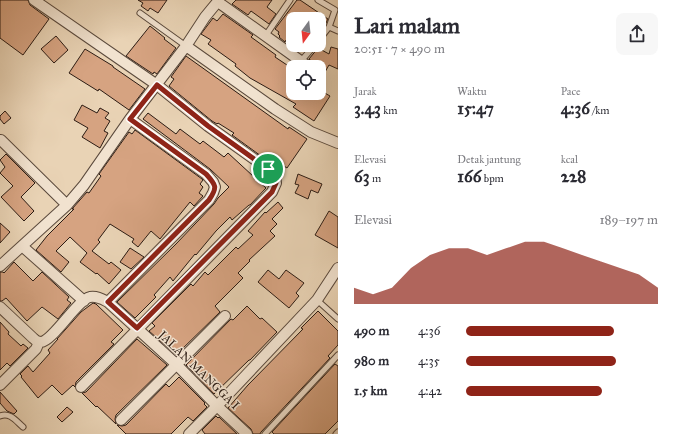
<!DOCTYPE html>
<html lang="id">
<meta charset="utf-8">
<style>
:root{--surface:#fff;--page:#f7f7f7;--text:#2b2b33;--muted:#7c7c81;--accent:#8f2418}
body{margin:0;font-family:"IM FELL Great Primer",serif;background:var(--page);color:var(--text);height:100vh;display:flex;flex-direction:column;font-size:15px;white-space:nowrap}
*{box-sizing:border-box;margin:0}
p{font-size:13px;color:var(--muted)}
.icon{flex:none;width:22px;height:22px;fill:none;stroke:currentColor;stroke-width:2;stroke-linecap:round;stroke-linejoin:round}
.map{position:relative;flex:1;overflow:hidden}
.drawer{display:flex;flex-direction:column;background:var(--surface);width:336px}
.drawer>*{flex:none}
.needle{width:26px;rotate:195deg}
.fabs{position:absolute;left:286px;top:12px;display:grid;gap:8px}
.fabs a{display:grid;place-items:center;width:40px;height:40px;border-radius:8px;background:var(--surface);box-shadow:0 4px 16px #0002;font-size:20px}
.pin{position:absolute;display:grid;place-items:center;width:34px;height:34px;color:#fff;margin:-17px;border:2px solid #fff;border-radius:50%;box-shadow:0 1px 4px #0007}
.round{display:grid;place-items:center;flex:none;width:42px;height:42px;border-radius:8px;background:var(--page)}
.overview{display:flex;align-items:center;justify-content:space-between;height:68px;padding:0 16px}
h1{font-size:22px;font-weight:800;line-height:30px}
.metrics{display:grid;grid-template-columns:repeat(3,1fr);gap:6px;height:68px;padding:4px 16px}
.metrics div{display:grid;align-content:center}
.metrics b{font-size:17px;font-weight:800}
.metrics small{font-size:11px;font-weight:400}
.metrics p{font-size:11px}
.chart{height:112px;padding:8px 16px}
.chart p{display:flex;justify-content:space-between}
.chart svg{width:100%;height:72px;margin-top:4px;fill:var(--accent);opacity:.7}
ul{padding:0 16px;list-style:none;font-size:13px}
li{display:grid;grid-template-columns:64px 48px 1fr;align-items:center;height:30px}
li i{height:10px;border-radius:5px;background:var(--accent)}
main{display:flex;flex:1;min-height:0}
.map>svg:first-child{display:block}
.building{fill:#d6a381;stroke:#2b1b13}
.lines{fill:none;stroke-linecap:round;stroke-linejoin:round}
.lane-casing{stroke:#5a493c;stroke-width:7}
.street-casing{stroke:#5a493c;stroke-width:12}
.lane{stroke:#f1e2cf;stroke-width:5}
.street{stroke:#f1e2cf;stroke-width:10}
.route-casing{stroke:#fff;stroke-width:8}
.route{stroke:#8f2418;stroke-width:5}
.labels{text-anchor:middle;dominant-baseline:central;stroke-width:3;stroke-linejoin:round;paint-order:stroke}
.street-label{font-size:12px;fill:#2b1b13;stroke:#f1e2cf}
</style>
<main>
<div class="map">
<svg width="338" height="434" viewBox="0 0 338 434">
<rect width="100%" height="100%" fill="#e9d3b5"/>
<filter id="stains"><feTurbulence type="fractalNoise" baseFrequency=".005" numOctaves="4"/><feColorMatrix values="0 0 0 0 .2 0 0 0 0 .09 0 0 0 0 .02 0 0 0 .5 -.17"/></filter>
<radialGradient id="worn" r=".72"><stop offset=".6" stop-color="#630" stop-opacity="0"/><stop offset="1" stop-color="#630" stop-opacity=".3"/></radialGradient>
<path class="building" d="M0 0H28L30 5 49 19 23 55 0 38Z
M138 0H167L158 13 150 8 148 11 141 6 143 3Z
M236 0H272L267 7 276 14 269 24 251 11 248 15 232 4Z
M297 0H300L328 19 325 25 319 33V19H293V46L286 40 285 42 279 37 280 36 278 34 279 32 275 29Z
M223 14 253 35 251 37 276 55 275 57 293 69V93H322L323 92 330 96 314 121 293 107 296 104 250 78 235 66 236 64 208 44 211 40 201 34 213 18 217 21Z
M150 26 165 38 164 39 176 48 157 74 154 72 153 74 126 56Z
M56 36 68 50 54 63 41 49Z
M331 47 338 49V69L329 65 325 72 319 69V67H315V64L309 59 318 48 329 54Z
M85 49 113 66V67L145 89 129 110 99 89 98 91 69 73Z
M186 56 288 129 289 127 307 139 287 168 264 153 261 156 232 135 234 133 218 123 217 124 212 121 169 86 174 79 171 77Z
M82 105 97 113 100 108 109 113 105 118 110 121 104 131 108 133 100 148 82 137 88 128 74 120Z
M5 111 11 118 4 124 0 119V116Z
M148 113 176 134 180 129 200 144 203 141 224 157 228 153 266 188 250 205H249L232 220 230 217 216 231 196 255 195 254 173 281 170 277 154 295 156 297 135 318 117 302 176 244 214 204 218 198 229 187 210 169 143 119Z
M135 130 202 179 203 180 200 184 203 187 199 193 203 196 194 206 190 202 160 239 151 231 138 247 132 242 134 239 110 224 98 240 100 242 92 251 109 264 111 262 121 270 109 284 97 273 96 274 80 262 87 253 70 237 56 251 69 262 61 272 36 250 47 236 74 209H72L87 192 89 193 101 176 99 174 129 132 132 134Z
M6 154 35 183 21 197 34 211 24 221 1 197 13 186 0 173 5 167 0 160Z
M298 174 322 184 318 193 311 190 308 199 295 193 299 185 295 184Z
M278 202 283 208 272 219 277 224 270 231 275 236 249 260 250 261 238 273 243 278 215 306 220 312 176 355 149 331 155 326 152 323 191 284 193 286 205 272 208 275 236 247 238 249 253 235 248 231 265 212 266 213Z
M329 211 338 217V248L315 235Z
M0 223 10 232 0 243Z
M130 248 144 257 131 269 120 262Z
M14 262 33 281 42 272 69 297 67 300 71 303 58 319 42 307 27 321 6 298 2 301H0V272H3L4 273Z
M268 270 279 279 286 270 304 283 296 293 299 296 289 308 258 282Z
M93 303 96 304 123 330 111 342 114 344 76 382 75 387 73 385 62 395 52 385 38 398 21 377 22 376 20 374 28 366 33 372 50 353 48 350 58 339H57L81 312Z
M247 306 260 319 262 318 277 332 250 360H249L214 394 186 365 231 319 233 320Z
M318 311 338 331V345L328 356 330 358 261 432 260 434H253L251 429 228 408 248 385 303 329 301 328Z
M0 322 9 332 8 334 21 346 23 344 28 348 10 366 7 363 0 370Z
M137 339 167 365 116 415 115 419 116 424 97 406 96 407 82 393 86 392Z
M335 364 338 366V421L325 434H274L272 432Z
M179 377 205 403 204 404 207 407 193 421 188 417 171 434H126L117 425 122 426 126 425 166 384 169 387Z
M0 392 17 411 14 414 7 411 0 403Z
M67 407 73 412 62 422 57 417Z
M216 416 218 418 219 417 237 434H205L202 430Z"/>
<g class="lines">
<defs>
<path id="lane" d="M318 0 335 10 329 27
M140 13 186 46
M266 35 290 0
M319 40 329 27 338 31
M301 61 315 45
M317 300 338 319
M0 416C10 412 16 421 23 427
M265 434 338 355
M336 434 338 432"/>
<path id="street" d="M34 0 157 85 208 126 268 169 275 176 276 183 272 192 81 387
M218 2 309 67
M186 46 275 109 311 132 338 143
M1 140 67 205
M22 246 84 301
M0 266 67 205 84 185 130 119 186 46 205 17 219 0
M108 302 209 200 213 193 215 187 213 182 206 174 130 119
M0 307 33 338C35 340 38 342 41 342 53 341 77 300 90 297 97 296 102 299 108 302L176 364 217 406 247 434
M0 385 36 349 39 342
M121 420 225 316
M189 434 217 406 317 300 338 268"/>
</defs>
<use href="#lane" class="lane-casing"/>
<use href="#street" class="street-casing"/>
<use href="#lane" class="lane"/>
<use href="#street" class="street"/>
</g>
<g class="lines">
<defs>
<path id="route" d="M157 85 208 126 268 169 274 176 276 183 272 192 137 328 108 302 209 200C218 187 216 185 206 174L130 119Z"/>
</defs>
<use href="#route" class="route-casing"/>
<use href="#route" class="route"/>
</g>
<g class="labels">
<g class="street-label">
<text transform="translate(199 370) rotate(44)">JALAN MANGGA I</text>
</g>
</g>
<rect width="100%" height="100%" filter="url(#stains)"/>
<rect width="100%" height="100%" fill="url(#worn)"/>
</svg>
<div class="fabs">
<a><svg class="needle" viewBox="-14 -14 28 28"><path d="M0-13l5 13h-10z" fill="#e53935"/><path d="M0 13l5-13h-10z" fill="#7c7c81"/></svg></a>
<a><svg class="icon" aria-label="locate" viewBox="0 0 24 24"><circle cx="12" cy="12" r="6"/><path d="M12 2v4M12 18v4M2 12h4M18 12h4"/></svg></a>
</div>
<div class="pin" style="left:268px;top:169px;background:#1e9e55"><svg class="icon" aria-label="arrive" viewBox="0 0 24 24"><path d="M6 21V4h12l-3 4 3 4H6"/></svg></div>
</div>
<section class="drawer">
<div class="overview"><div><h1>Lari malam</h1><p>20:51 · 7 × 490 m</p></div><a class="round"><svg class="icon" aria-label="share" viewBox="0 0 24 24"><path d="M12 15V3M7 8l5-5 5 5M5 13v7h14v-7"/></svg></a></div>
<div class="metrics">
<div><p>Jarak</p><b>3.43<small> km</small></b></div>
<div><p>Waktu</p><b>15:47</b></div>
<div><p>Pace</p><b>4:36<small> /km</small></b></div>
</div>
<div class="metrics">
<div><p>Elevasi</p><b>63<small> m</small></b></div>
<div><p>Detak jantung</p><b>166<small> bpm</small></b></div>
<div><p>kcal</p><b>228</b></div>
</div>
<div class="chart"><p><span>Elevasi</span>189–197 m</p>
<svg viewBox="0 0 160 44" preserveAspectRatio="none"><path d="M0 44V34L10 38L20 34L30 22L40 14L50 10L60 10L70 14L80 10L90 6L100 6L110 10L120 14L130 18L140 22L150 26L160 34V44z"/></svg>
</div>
<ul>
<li><b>490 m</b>4:36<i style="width:77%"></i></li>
<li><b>980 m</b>4:35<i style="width:78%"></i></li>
<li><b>1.5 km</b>4:42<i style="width:71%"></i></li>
</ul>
</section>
</main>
